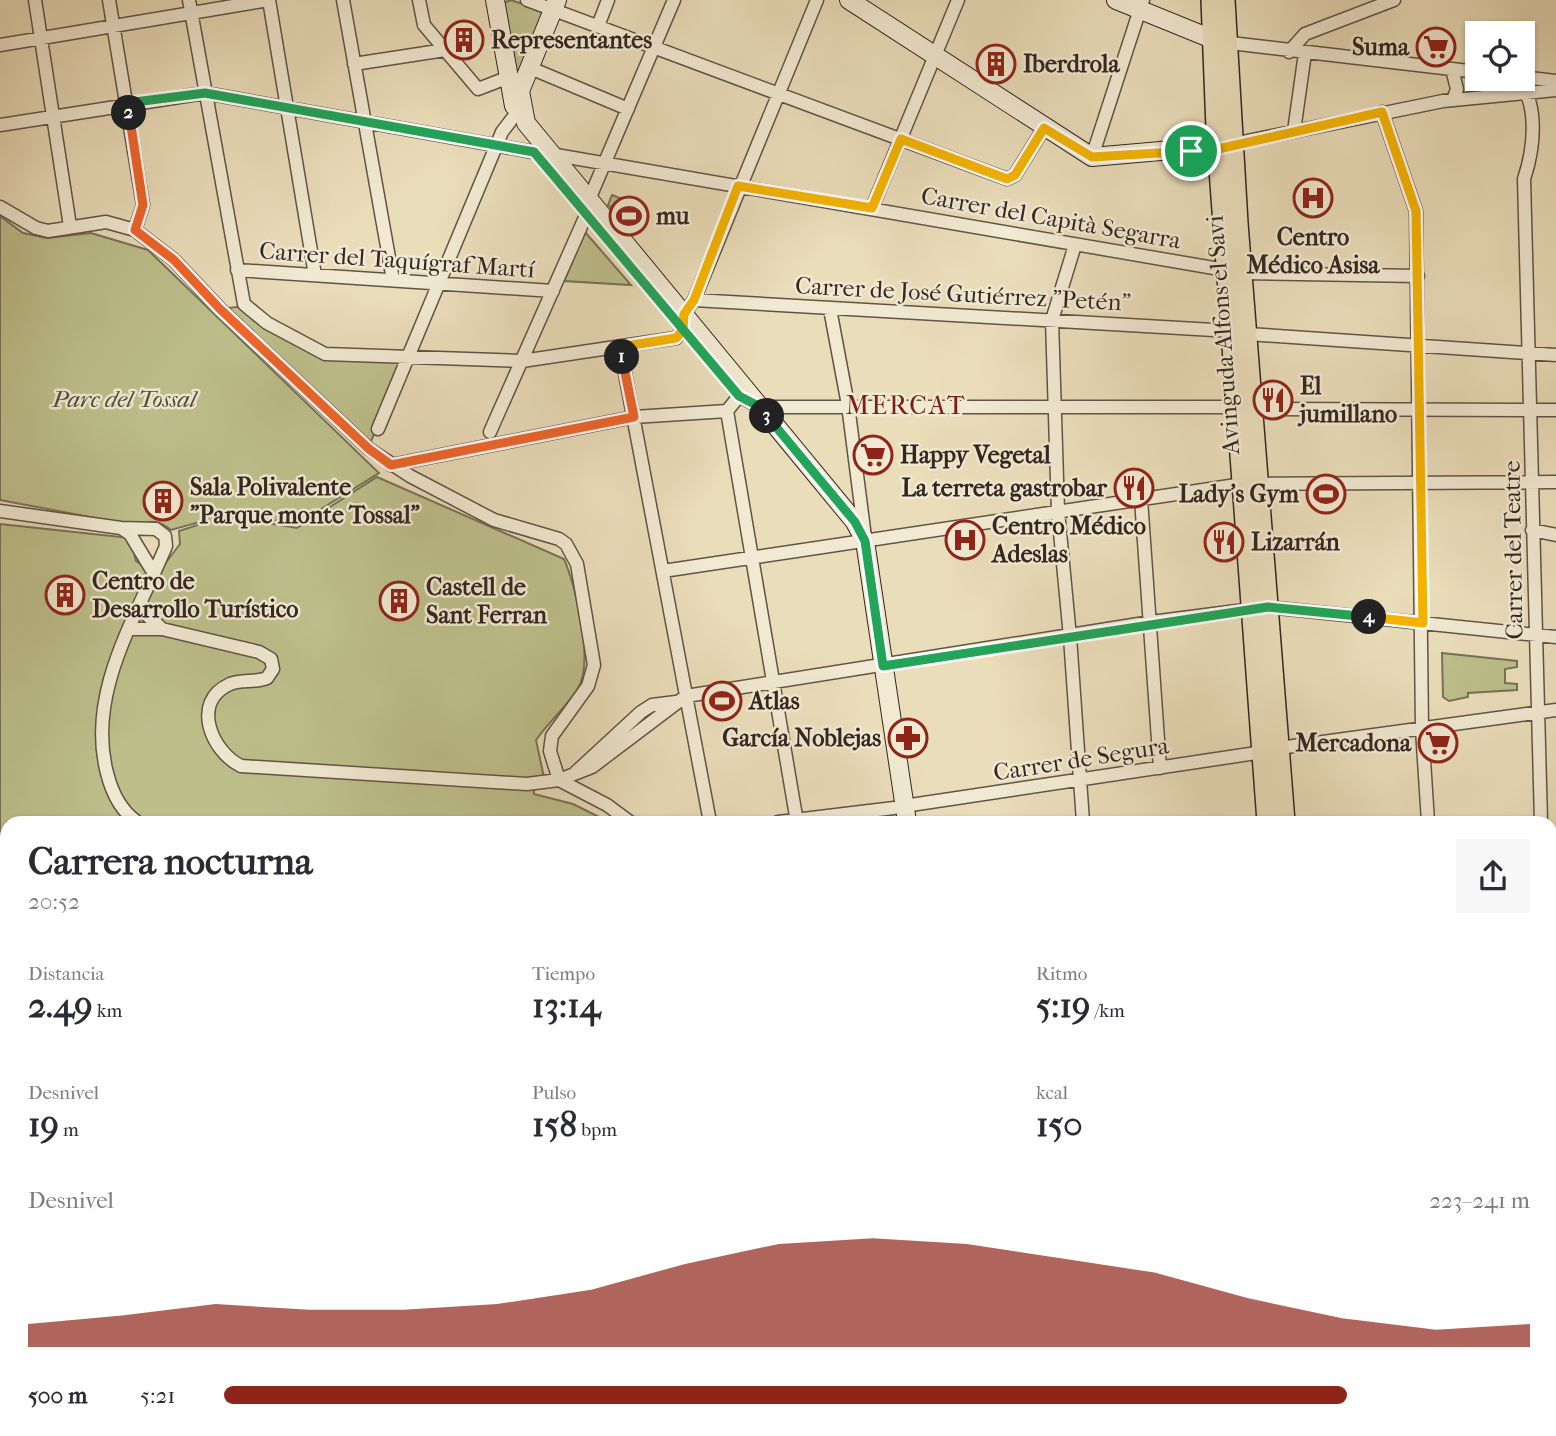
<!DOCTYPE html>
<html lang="es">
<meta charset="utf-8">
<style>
:root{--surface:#fff;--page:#f7f7f7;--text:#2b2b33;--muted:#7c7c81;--accent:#8f2418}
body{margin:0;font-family:"IM FELL French Canon",serif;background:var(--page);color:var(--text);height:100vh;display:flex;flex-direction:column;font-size:26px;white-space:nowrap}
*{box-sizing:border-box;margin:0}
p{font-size:23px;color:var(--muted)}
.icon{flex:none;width:38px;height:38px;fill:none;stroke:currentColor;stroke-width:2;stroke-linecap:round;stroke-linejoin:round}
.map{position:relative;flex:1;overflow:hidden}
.panel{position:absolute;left:0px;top:816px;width:1558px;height:621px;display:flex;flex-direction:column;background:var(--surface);border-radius:21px 21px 0 0;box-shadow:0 2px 5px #0004}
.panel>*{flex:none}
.controls{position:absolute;left:1465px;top:21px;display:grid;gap:14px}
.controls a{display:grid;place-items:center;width:70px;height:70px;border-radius:0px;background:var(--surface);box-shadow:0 2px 5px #0004;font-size:35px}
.pin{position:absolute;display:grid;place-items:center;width:60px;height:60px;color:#fff;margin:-30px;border:4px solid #fff;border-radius:50%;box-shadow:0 2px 7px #0007}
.km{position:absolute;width:35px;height:35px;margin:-18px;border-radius:50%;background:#222;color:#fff;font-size:19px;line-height:35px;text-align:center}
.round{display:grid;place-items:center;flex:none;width:74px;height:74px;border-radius:0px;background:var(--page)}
.overview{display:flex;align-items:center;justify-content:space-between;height:119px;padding:0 28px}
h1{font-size:38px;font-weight:700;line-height:52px}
.figures{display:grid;grid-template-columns:repeat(3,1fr);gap:10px;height:119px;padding:7px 28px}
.figures div{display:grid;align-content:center}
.figures b{font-size:35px;font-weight:700}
.figures small{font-size:19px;font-weight:400}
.figures p{font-size:19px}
.chart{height:196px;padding:14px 28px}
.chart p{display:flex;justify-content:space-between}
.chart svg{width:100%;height:126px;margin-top:7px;fill:var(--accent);opacity:.7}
ul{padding:0 28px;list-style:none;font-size:23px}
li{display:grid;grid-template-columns:112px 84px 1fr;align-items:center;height:52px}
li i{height:18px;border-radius:9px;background:var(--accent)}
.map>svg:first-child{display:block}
.green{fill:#bdbf8b;stroke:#787256;stroke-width:2}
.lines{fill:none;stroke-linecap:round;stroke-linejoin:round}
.minor-casing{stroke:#615447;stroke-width:15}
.tertiary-casing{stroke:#615447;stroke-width:17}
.secondary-casing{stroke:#332621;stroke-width:20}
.primary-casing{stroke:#332621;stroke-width:22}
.minor{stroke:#f1e9d2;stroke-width:12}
.tertiary{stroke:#f1e9d2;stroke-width:14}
.secondary{stroke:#f1e9d2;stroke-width:18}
.primary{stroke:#eaddba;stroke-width:19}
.split-1-casing{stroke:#fff;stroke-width:14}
.split-2-casing{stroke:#fff;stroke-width:14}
.split-3-casing{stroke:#fff;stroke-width:14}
.split-4-casing{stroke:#fff;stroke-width:14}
.split-5-casing{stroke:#fff;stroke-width:14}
.split-1{stroke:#f5b400;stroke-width:9}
.split-2{stroke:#f0652b;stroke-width:9}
.split-3{stroke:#22a559;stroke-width:9}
.split-4{stroke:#22a559;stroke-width:9}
.split-5{stroke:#f5b400;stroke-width:9}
.labels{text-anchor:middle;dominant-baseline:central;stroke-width:5;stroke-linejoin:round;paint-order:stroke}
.poi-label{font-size:24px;font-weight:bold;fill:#332621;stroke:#f1e9d2;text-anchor:start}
.street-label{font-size:24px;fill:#332621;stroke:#f1e9d2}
.park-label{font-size:24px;font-style:italic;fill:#564c3c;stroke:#f1e9d2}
.neighbourhood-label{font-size:26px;letter-spacing:2px;fill:#7a1f14;stroke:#f1e9d2}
</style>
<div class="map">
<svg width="1556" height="1436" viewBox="0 0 1556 1436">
<rect width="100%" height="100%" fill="#eaddba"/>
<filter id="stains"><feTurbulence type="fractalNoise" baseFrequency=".00286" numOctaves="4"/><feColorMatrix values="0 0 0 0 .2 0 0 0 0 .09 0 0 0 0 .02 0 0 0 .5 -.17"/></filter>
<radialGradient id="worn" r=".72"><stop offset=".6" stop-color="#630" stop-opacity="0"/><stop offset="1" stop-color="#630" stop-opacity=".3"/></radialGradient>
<path class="green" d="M511 0 538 9 543 14 517 81 503 3Z
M612 195 642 207 633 226 608 205Z
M0 216 23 233 47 238 91 233 148 250 379 473 297 524 206 510 200 522 171 530C159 520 151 520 137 526L0 500Z
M585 232 631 285 564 281Z
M253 305 267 323 325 354 407 359 368 448 220 309Z
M377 477 564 559C576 586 595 665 577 690 565 708 549 722 536 740L545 782 534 783V794L573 804 609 822H7V1044L0 1043V524L130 538 136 561 147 568 161 569 180 544 179 531 201 524 208 513 297 528Z
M1442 653 1517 661V667L1505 669V683L1517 684V690L1468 693V697L1449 701 1443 697Z"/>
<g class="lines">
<defs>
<path id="minor" d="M35 0 70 226
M109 0 143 205 135 230
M189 0 244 304 267 323 325 354 522 361 676 338 683 330 684 314 694 300 817 0
M269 0 315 275
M343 0 393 280
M419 0 424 25 478 89 509 77
M527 0 1007 179 1015 175 1044 128
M598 26 608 0
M1222 42 1477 72
M0 45 269 0
M1289 52 1305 34 1394 0
M354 64 445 50
M528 67 628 109
M1452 69 1457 89 1453 100
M1522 77 1556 81
M1519 79C1539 107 1534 149 1524 179L1541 822
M1382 112 1416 211 1422 729 1428 822
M0 125 205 93 533 152
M1294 131 1305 53
M1233 144 1443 101 1556 90
M550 154 1243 273 1418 276
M1092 157 1143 0
M588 202 674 0
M0 207 36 228 48 231 106 222 135 230 174 260 220 309 369 449 410 476 494 520 559 539 566 544 577 564 594 665 588 686 552 736 550 751 559 780
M872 208 958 0
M1075 245 1052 320 1058 511 1070 637 1083 822
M237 270 553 291
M694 300 1231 331
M830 309 848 405 865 537
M1248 334 1556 355
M620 347 710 822
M1253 409 1556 410
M727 411 739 396 760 407H1237
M727 411 797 822
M378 429 502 132 515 115
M490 432 587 213
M391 465 634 417 727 411
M1141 499 1160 768
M0 511 121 528 156 529 165 536 166 546C136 618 86 693 107 773 112 793 120 810 137 822
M121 528 130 534 153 572
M1532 530 1556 535
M663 571 1243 484 1556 482
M141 601 146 614 162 629
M130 629H162L259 652 271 659 273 669 267 678C255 683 242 679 230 684 190 702 212 752 241 766L527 784 559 780 592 767 686 696 1151 622 1268 607 1556 637
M1274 743 1279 748 1556 710
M576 772 641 712 652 705 676 702
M559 780 607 805 630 822
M904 806 1263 752
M778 822 894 808
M1550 915 1556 950
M1550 1026 1556 1025
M0 1054H7
M0 1099H7
M1550 1168 1556 1167
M0 1171H7
M1550 1355 1556 1354
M86 1430 87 1436
M829 1430 835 1436
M943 1430 955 1436
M463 1436 464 1430
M568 1436 570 1430
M804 1436 806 1430
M904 1436 909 1430
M977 1436 981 1430
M1058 1436 1062 1430
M1153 1436 1157 1430"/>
<path id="tertiary" d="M1550 847 1556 846
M1550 888 1556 887
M0 1391H7
M0 1407H7
M245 1430 249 1436
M490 1430 511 1436
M702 1436 703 1430"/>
<path id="secondary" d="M495 0 514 106
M557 0 520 91 526 123 855 522 865 541 907 822
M849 0 1092 157 1229 145
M1116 0 1212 39
M1177 1430 1187 1436"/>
<path id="primary" d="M1211 0 1216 129 1267 822
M1225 0 1238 223 1285 822
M1323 1430V1436"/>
</defs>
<use href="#minor" class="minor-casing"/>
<use href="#tertiary" class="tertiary-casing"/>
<use href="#secondary" class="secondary-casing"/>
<use href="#primary" class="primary-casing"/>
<use href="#minor" class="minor"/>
<use href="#tertiary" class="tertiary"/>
<use href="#secondary" class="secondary"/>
<use href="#primary" class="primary"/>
</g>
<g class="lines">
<defs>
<path id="split-1" d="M622 357 620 347 676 338 683 330 684 314 694 300 738 186 872 208 901 139 1007 179 1015 175 1044 128 1092 157 1191 151"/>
<path id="split-2" d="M129 113 143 205 135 230 174 260 220 309 369 449 391 465 634 417 622 357"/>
<path id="split-3" d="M129 113 127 103 205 93 534 152 739 396 760 407 767 416"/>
<path id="split-4" d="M767 416 855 522 865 541 883 666 1268 607 1369 617"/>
<path id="split-5" d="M1191 151 1218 149 1382 112 1416 211 1423 623 1369 617"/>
</defs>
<use href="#split-1" class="split-1-casing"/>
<use href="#split-2" class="split-2-casing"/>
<use href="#split-3" class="split-3-casing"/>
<use href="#split-4" class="split-4-casing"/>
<use href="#split-5" class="split-5-casing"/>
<use href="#split-1" class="split-1"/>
<use href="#split-2" class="split-2"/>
<use href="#split-3" class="split-3"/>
<use href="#split-4" class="split-4"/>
<use href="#split-5" class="split-5"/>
</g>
<defs>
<symbol id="building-ring" viewBox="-11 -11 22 22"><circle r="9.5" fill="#f1e9d2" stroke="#8f2418" stroke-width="1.5"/><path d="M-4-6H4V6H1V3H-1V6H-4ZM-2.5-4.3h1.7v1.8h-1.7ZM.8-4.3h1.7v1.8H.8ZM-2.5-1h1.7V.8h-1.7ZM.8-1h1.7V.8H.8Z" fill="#8f2418"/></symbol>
<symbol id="supermarket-ring" viewBox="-11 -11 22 22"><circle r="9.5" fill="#f1e9d2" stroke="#8f2418" stroke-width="1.5"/><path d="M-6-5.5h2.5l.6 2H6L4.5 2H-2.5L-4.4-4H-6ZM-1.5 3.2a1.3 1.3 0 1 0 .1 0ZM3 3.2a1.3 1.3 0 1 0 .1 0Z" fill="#8f2418"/></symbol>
<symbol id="hospital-ring" viewBox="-11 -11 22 22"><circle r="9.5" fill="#f1e9d2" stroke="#8f2418" stroke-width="1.5"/><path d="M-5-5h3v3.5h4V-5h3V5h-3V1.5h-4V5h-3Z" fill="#8f2418"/></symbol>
<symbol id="stadium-ring" viewBox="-11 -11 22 22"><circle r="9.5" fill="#f1e9d2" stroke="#8f2418" stroke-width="1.5"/><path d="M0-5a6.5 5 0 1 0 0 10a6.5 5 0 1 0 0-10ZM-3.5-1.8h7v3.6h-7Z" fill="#8f2418"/></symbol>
<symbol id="restaurant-ring" viewBox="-11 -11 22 22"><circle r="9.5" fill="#f1e9d2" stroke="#8f2418" stroke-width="1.5"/><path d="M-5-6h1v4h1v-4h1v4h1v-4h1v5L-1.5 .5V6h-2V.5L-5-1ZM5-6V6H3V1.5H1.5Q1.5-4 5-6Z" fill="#8f2418"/></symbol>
<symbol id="pharmacy-ring" viewBox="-11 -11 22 22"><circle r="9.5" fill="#f1e9d2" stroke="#8f2418" stroke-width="1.5"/><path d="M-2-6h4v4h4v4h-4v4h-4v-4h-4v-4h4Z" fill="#8f2418"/></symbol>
</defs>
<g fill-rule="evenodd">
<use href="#building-ring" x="442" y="18" width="44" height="44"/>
<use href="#supermarket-ring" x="1414" y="25" width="44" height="44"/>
<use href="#building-ring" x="974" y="42" width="44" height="44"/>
<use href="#hospital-ring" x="1291" y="176" width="44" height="44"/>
<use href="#stadium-ring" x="607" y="194" width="44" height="44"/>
<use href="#restaurant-ring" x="1251" y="378" width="44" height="44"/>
<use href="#supermarket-ring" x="851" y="433" width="44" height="44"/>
<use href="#restaurant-ring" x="1112" y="466" width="44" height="44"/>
<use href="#stadium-ring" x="1304" y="472" width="44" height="44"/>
<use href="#building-ring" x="141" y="479" width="44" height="44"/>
<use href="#hospital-ring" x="943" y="518" width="44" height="44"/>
<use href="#restaurant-ring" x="1202" y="520" width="44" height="44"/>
<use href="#building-ring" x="43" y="573" width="44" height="44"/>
<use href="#building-ring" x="377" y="579" width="44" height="44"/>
<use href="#stadium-ring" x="700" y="679" width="44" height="44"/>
<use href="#pharmacy-ring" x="886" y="716" width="44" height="44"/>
<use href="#supermarket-ring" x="1416" y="721" width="44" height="44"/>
</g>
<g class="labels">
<g class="poi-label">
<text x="491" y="40">Representantes</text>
<text x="1409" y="47" text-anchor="end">Suma</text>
<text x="1023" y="64">Iberdrola</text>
<text x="656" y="216">mu</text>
<text x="1313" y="237" text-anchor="middle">Centro<tspan x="1313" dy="28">Médico Asisa</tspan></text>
<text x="1300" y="386">El<tspan x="1300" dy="28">jumillano</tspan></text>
<text x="900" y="455">Happy Vegetal</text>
<text x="190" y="487">Sala Polivalente<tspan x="190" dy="28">"Parque monte Tossal"</tspan></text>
<text x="1107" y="488" text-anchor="end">La terreta gastrobar</text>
<text x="1299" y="494" text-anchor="end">Lady's Gym</text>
<text x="992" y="526">Centro Médico<tspan x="992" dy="28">Adeslas</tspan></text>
<text x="1251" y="542">Lizarrán</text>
<text x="92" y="581">Centro de<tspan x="92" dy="28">Desarrollo Turístico</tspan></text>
<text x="426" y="587">Castell de<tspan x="426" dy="28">Sant Ferran</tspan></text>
<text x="749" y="701">Atlas</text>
<text x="881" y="738" text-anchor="end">García Noblejas</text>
<text x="1411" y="743" text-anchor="end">Mercadona</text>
</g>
<g class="street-label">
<text transform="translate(1051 218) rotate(10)">Carrer del Capità Segarra</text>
<text transform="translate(397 260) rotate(4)">Carrer del Taquígraf Martí</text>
<text transform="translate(963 294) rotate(3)">Carrer de José Gutiérrez "Petén"</text>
<text transform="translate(1223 335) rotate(-94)">Avinguda Alfons el Savi</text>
<text transform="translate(1513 550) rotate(-91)">Carrer del Teatre</text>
<text transform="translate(1081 759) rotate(-9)">Carrer de Segura</text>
</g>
<g class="park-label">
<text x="124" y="399">Parc del Tossal</text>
</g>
<g class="neighbourhood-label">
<text x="906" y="405">MERCAT</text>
</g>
</g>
<rect width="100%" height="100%" filter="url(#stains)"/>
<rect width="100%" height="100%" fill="url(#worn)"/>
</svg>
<div class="controls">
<a><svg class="icon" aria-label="locate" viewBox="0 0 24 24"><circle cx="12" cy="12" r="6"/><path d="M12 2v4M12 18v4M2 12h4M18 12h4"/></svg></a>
</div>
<div class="pin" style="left:1191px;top:151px;background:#1e9e55"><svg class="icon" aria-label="arrive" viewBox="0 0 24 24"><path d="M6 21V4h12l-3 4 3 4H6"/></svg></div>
<b class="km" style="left:622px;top:357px">1</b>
<b class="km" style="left:129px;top:113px">2</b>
<b class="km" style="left:767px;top:416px">3</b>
<b class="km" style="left:1369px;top:617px">4</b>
<section class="panel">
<div class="overview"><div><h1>Carrera nocturna</h1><p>20:52</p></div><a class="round"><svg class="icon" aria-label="share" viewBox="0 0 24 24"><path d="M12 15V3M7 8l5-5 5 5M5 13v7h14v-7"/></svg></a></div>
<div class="figures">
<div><p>Distancia</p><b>2.49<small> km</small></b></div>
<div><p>Tiempo</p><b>13:14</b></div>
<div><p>Ritmo</p><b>5:19<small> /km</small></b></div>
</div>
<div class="figures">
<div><p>Desnivel</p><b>19<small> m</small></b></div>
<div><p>Pulso</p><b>158<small> bpm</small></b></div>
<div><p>kcal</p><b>150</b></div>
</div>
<div class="chart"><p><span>Desnivel</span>223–241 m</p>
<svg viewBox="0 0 160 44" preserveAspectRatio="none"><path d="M0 44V36L10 33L20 29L30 31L40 31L50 29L60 24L70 15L80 8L90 6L100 8L110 13L120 18L130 27L140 34L150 38L160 36V44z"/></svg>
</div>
<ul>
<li><b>500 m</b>5:21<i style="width:86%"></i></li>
</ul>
</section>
</div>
